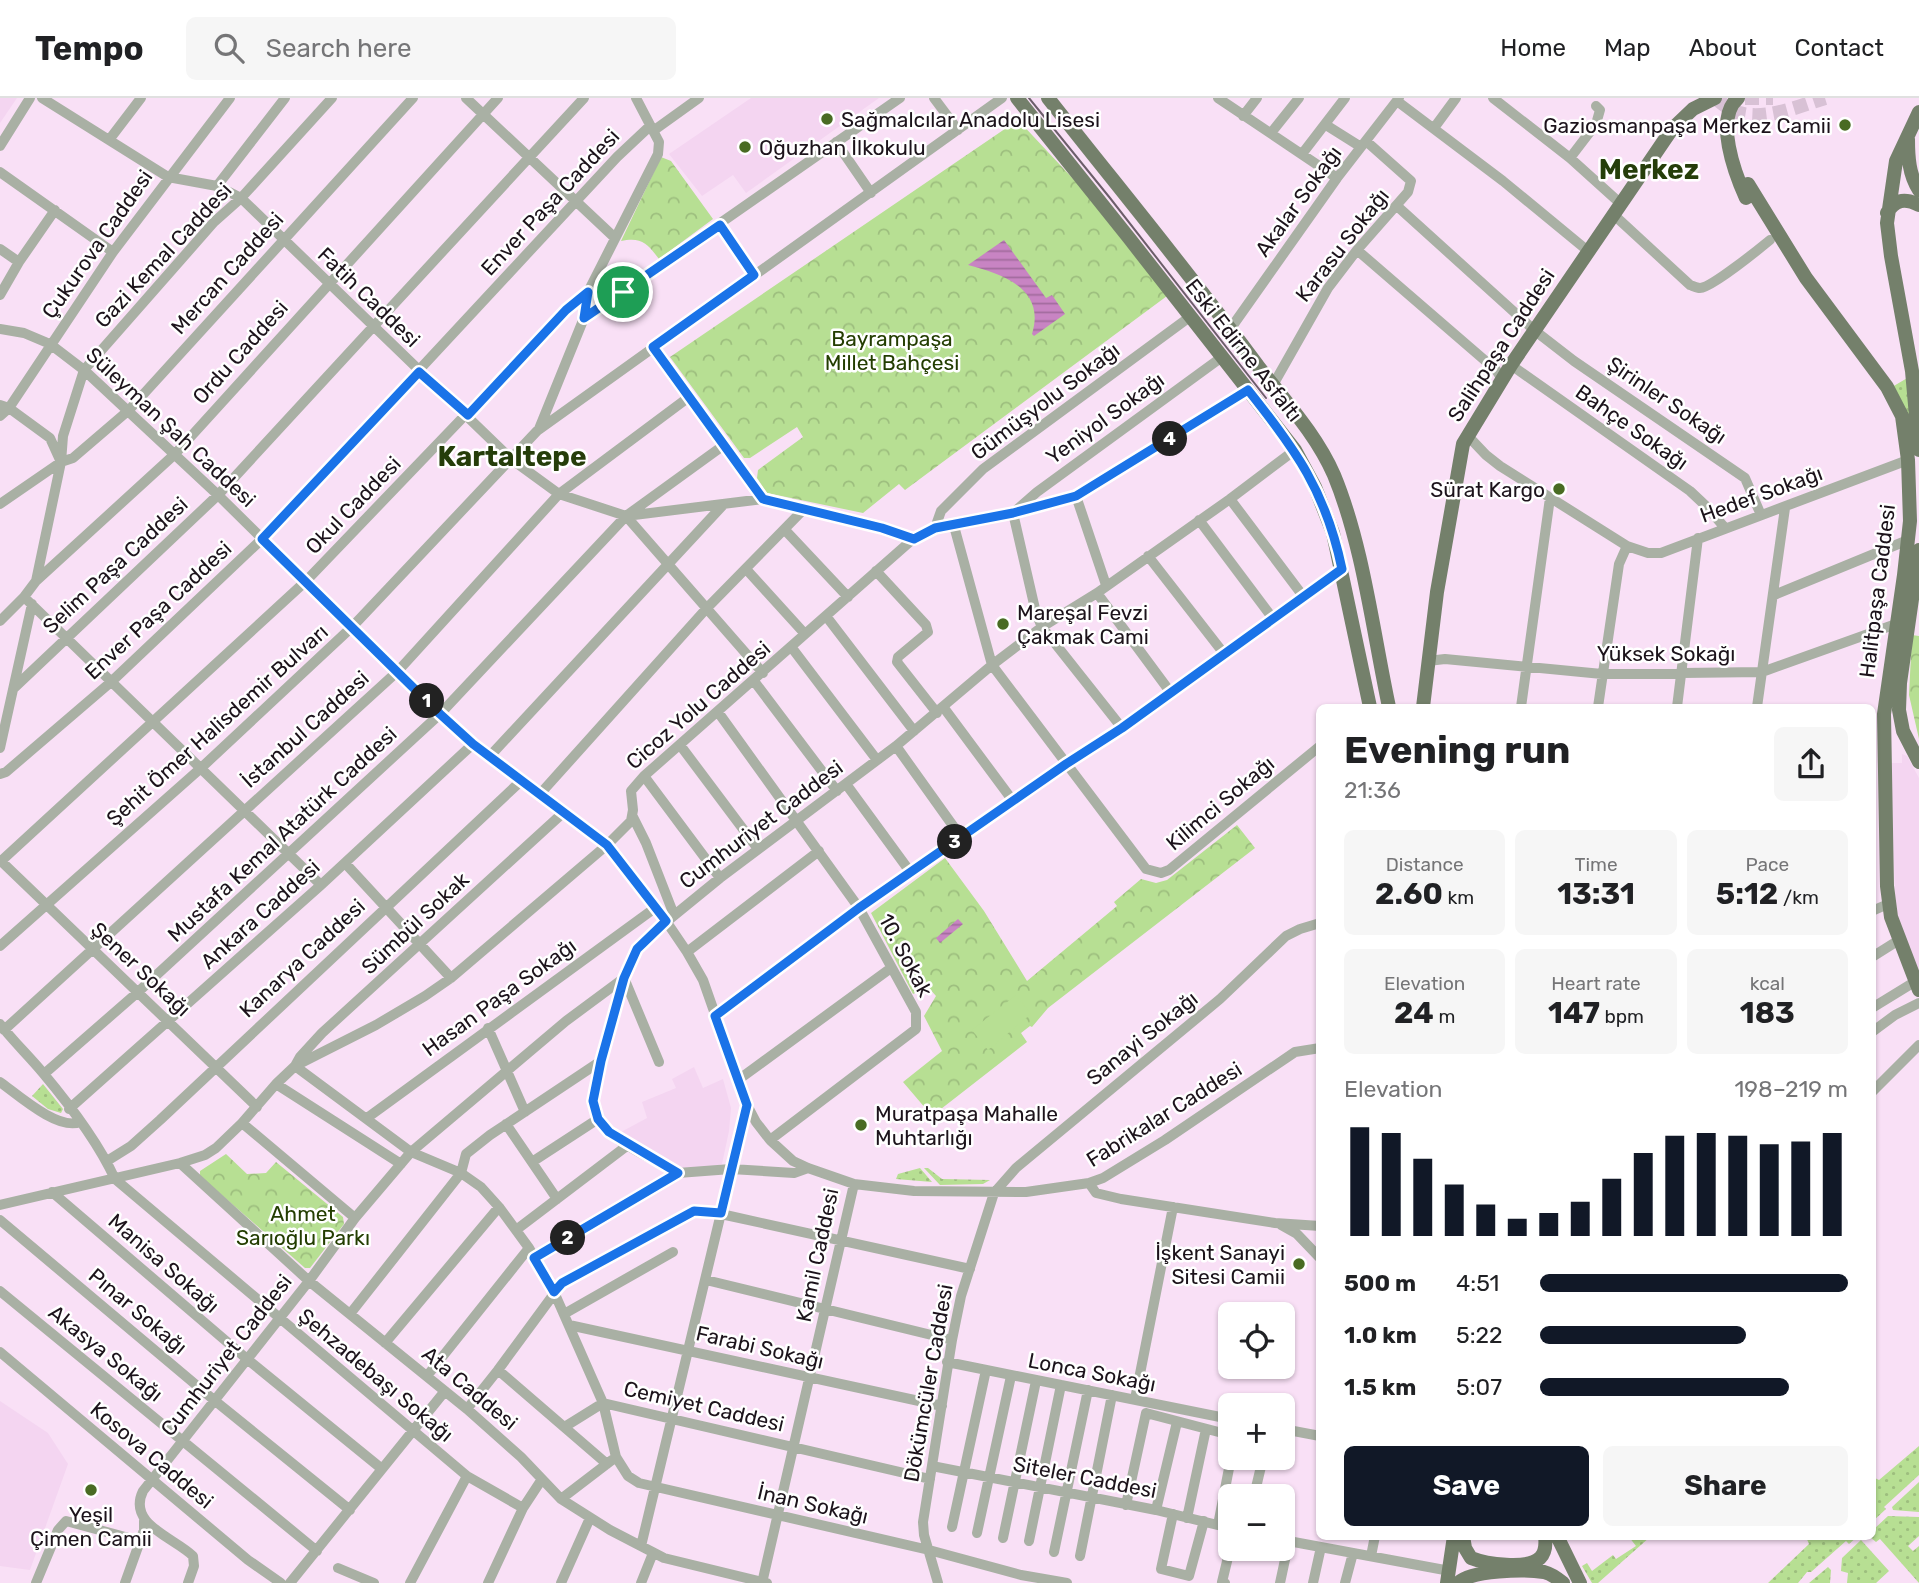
<!DOCTYPE html>
<meta charset="utf-8">
<style>
:root{--surface:#fff;--page:#f6f6f6;--text:#202124;--muted:#757577;--line:#e0e0e0;--accent:#111827}
body{margin:0;font-family:Rubik,sans-serif;background:var(--page);color:var(--text);height:100vh;display:flex;flex-direction:column;font-size:26px;white-space:nowrap}
*{box-sizing:border-box;margin:0}
p{font-size:23px;color:var(--muted)}
.icon{flex:none;width:38px;height:38px;fill:none;stroke:currentColor;stroke-width:2;stroke-linecap:round;stroke-linejoin:round}
.map{position:relative;flex:1;overflow:hidden}
.sheet{position:absolute;left:1316px;top:606px;width:560px;height:836px;display:flex;flex-direction:column;background:var(--surface);border-radius:10px;box-shadow:0 2px 5px #0004}
.sheet>*{flex:none}
.controls{position:absolute;left:1218px;top:1204px;display:grid;gap:14px}
.controls a{display:grid;place-items:center;width:77px;height:77px;border-radius:10px;background:var(--surface);box-shadow:0 2px 5px #0004;font-size:35px}
.pin{position:absolute;display:grid;place-items:center;width:60px;height:60px;color:#fff;margin:-30px;border:4px solid #fff;border-radius:50%;box-shadow:0 2px 7px #0007}
.km{position:absolute;width:35px;height:35px;margin:-18px;border-radius:50%;background:#222;color:#fff;font-size:19px;line-height:35px;text-align:center}
.round{display:grid;place-items:center;flex:none;width:74px;height:74px;border-radius:10px;background:var(--page)}
.summary{display:flex;align-items:center;justify-content:space-between;height:119px;padding:0 28px}
h1{font-size:38px;font-weight:700;line-height:52px}
.metrics{display:grid;grid-template-columns:repeat(3,1fr);gap:10px;height:119px;padding:7px 28px}
.metrics div{display:grid;align-content:center;border-radius:10px;background:var(--page);text-align:center}
.metrics b{font-size:30px;font-weight:700}
.metrics small{font-size:19px;font-weight:400}
.metrics p{font-size:19px}
.chart{height:196px;padding:14px 28px}
.chart p{display:flex;justify-content:space-between}
.chart svg{width:100%;height:126px;margin-top:7px;stroke:var(--accent);stroke-width:6}
.cta{display:flex;gap:14px;margin-top:auto;padding:14px 28px}
.cta a{flex:1;height:80px;border-radius:10px;background:var(--accent);color:#fff;font-size:28px;font-weight:700;line-height:80px;text-align:center}
.cta a+a{background:var(--page);color:var(--text)}
ul{padding:0 28px;list-style:none;font-size:23px}
li{display:grid;grid-template-columns:112px 84px 1fr;align-items:center;height:52px}
li i{height:18px;border-radius:9px;background:var(--accent)}
header{display:flex;align-items:center;gap:42px;box-sizing:border-box;height:98px;padding:0 35px;background:var(--surface);border-bottom:2px solid var(--line)}
header strong{font-size:33px}
nav{display:flex;gap:38px;margin-inline-start:auto;font-size:24px}
.search{width:490px;height:63px;background:var(--page);display:flex;align-items:center;gap:18px;box-sizing:border-box;padding:0 24px;border-radius:10px;color:var(--muted);font-size:26px}
.map>svg:first-child{display:block}
.built{fill:#f4d5f1}
.grass{fill:url(#grass-dots)}
.park{fill:url(#park-crowns)}
.pitch{fill:#b7df93}
.water{fill:url(#water-rules)}
.lines{fill:none;stroke-linecap:round;stroke-linejoin:round}
.major-tunnel{stroke:#d8c1d5;stroke-width:14;stroke-dasharray:14 7;stroke-linecap:butt}
.minor{stroke:#a9b0a4;stroke-width:10}
.major{stroke:#74806b;stroke-width:14}
.tram{stroke:#6d5e6b;stroke-width:2}
.route-casing{stroke:#fff;stroke-width:14}
.route{stroke:#1a73e8;stroke-width:9}
.poi-dot{fill:#496b23;stroke:#fff;stroke-width:2.5}
.labels{text-anchor:middle;dominant-baseline:central;stroke-width:5;stroke-linejoin:round;paint-order:stroke}
.poi-label{font-size:21px;fill:#1c131b;stroke:#fff;text-anchor:start}
.street-label{font-size:21px;fill:#1c131b;stroke:#fff}
.park-label{font-size:21px;fill:#233d01;stroke:#fff}
.district-label{font-size:28px;font-weight:bold;fill:#253d0a;stroke:#fff}
</style>
<header>
<strong>Tempo</strong>
<div class="search"><svg class="icon" aria-label="search" viewBox="0 0 24 24"><circle cx="10" cy="10" r="6"/><path d="M15 15l6 6"/></svg>Search here</div>
<nav><a>Home</a><a>Map</a><a>About</a><a>Contact</a></nav>
</header>
<div class="map">
<svg width="1919" height="1485" viewBox="0 0 1919 1485">
<defs>
<pattern id="grass-dots" width="8" height="8" patternUnits="userSpaceOnUse" patternTransform="scale(1.75)"><rect width="8" height="8" fill="#b7df93"/><path d="M2 2h.1M6 6h.1" fill="none" stroke="#9dbe7e" stroke-width="1.8" stroke-linecap="round"/></pattern>
<pattern id="park-crowns" width="20" height="18" patternUnits="userSpaceOnUse" patternTransform="scale(1.75)"><rect width="20" height="18" fill="#b7df93"/><path d="M2 6a3 3 0 1 1 6 0M12 15a3 3 0 1 1 6 0" fill="none" stroke="#9dbe7e"/></pattern>
<pattern id="water-rules" width="6" height="5" patternUnits="userSpaceOnUse" patternTransform="scale(1.75)"><rect width="6" height="5" fill="#c884c3"/><path d="M0 2.5h6" fill="none" stroke="#a26b9e"/></pattern>
</defs>
<rect width="100%" height="100%" fill="#f9e0f6"/>
<path class="built" d="M0 0H17L0 25Z
M751 0H879L746 95 733 77 702 98 669 56Z
M1902 656 1907 658 1919 680V874L1898 821 1895 798 1891 665H1902Z
M694 969 703 990 723 981 731 1010 729 1033 722 1066 702 1071 682 1070 664 1062 621 1034 647 1020 642 1004 676 990 672 981Z
M0 1303 48 1335 68 1366 30 1472 0 1468Z"/>
<path class="grass" d="M1909 279 1912 328 1892 289Z
M43 986 63 1011 61 1015 48 1011 32 998Z
M920 1070 932 1084 896 1081 898 1076Z
M924 1070H928L942 1081 990 1082 983 1086 940 1087Z
M1919 1348V1377L1884 1409 1886 1411 1873 1423V1379L1879 1382Z
M1919 1384V1414L1893 1412 1892 1409Z
M1888 1418 1919 1419V1438L1908 1448 1913 1453 1919 1448V1485L1880 1441 1876 1444 1870 1439 1872 1438 1873 1432Z
M1629 1439H1650L1598 1485H1592L1582 1468 1587 1465 1592 1473 1613 1457 1616 1461 1636 1448Z
M1806 1439H1857L1849 1446 1846 1443 1811 1474H1807L1798 1485H1768L1809 1446Z
M1861 1442 1889 1473 1876 1485H1847L1848 1475 1841 1473 1842 1460Z
M1828 1469 1831 1472 1830 1485H1809Z"/>
<path class="park" d="M1018 22 1077 85 1167 198 905 392 899 386 863 415 767 395 757 380 758 372 803 339 797 329 750 360H744L670 259Z
M661 59 671 63 713 121 659 161C647 145 641 139 621 143Z
M1912 537 1919 538V641L1909 597Z
M1237 727 1255 750 1048 910 1032 929 1030 928 1021 935 1027 944 932 1018 903 984 942 953 924 918 936 898 928 889 913 896 871 815 945 760 984 813 1027 883 1117 808 1114 804 1141 781 1156 785 1167 782Z
M226 1056 247 1076 266 1075 276 1064 343 1119 344 1126 310 1170H305L200 1078V1073Z"/>
<path class="pitch" d="M1016 897 1031 916 988 952 972 932Z"/>
<path class="water" d="M1004 142 1046 200 1052 197 1065 216 1034 238 1032 236C1046 191 1003 176 968 167Z
M958 821 963 826 940 845 936 840Z"/>
<g class="lines">
<path class="major-tunnel" d="M1715 0C1721 4 1727 10 1734 13 1761 25 1799 8 1825 0
M1745 0H1773"/>
<path class="minor" d="M42 0 168 79 217 88 241 100 511 361 559 396 626 418 763 401 882 430 913 441
M466 0 614 139
M934 0 958 32
M1218 0 1337 80
M1493 0 1570 60 1621 106
M1397 3 1503 83 1588 153
M1243 18 1257 0
M1326 27 1361 49
M1434 30 1456 0
M653 33 699 0
M1271 35 1299 0
M109 42 141 0
M836 44 871 95
M0 48 30 0
M1302 56 1345 0
M1570 60 1596 26 1600 12 1596 8
M0 74 113 154
M217 88 285 0
M1397 108 1534 232 1574 263 1745 380 1761 417
M1614 117 1690 187C1693 188 1697 190 1700 190 1711 190 1759 151 1770 142
M720 126 754 177
M0 151 19 164
M1357 152 1496 272 1502 281
M0 197 19 164 55 112
M584 220 900 0
M1231 230 1337 80 1399 0
M0 231 24 235 50 246 84 272 218 397 440 616 473 646 607 747 666 823 687 854 703 882 747 1007 756 1024 770 1042 793 1063 808 1070 854 1086 914 1093 1026 1094 1089 1085 1103 1080 1165 1042 1295 954 1320 950
M653 249 763 401
M1511 267 1690 393 1708 410 1725 430
M1273 287 1328 190 1357 152 1408 94 1411 83 1366 43
M0 307 9 310 50 340 60 362
M0 318 9 310 113 154 230 0
M539 331 584 220 588 194
M1467 337 1486 357 1500 368 1627 448 1648 455H1661L1908 362
M1076 398 1106 487
M1230 401 1303 498
M0 406 61 364 73 360 129 312 413 0
M626 418 763 575
M1199 422 1274 522
M954 428 992 567 1146 771 1161 775 1169 772 1320 648
M935 430 941 413 983 371 1191 218
M785 432 848 499
M1148 458 1225 557
M746 471 805 536
M876 473 926 527 928 534 898 559 897 564 937 615
M36 483 61 364 63 338 84 272 214 124 241 100 332 0
M1097 495 1171 595
M1774 497 1908 442
M24 499 321 787
M826 518 914 633
M0 523 24 499 36 483 175 356 498 0
M792 550 877 662
M1428 563 1445 561 1602 576 1762 574 1896 526
M754 583 837 693
M14 590 218 397 584 0
M1521 609 1550 400
M1598 609 1619 466 1627 448
M1677 609 1698 440
M1757 609 1785 410
M944 610 1013 703
M718 614 859 810 916 914V931L770 1042
M1122 630 1042 529 1036 515 1013 415 1037 394 1222 259
M680 647 758 751
M896 648 961 739
M0 650 32 506
M490 658 723 407
M0 676 6 674 111 584 262 441 617 59 650 28
M644 678 720 780
M846 686 911 775
M540 696 706 511 804 411
M633 719 646 745 674 817
M0 762 257 1009
M0 764 306 483 566 212 588 194 658 56 659 44 636 0
M345 765 451 880
M1872 813 1888 806
M0 848 201 670 353 528 537 333 1002 0
M687 854 819 753
M1872 859 1899 842
M624 880C616 910 584 996 598 1021 611 1044 656 1062 678 1075
M624 880 659 964
M1872 910 1916 883
M715 918 859 810 1066 666 1122 630 1342 471
M0 926C13 943 29 958 43 975 69 1006 98 1044 115 1081L467 1378 523 1410
M488 930 525 1014
M4 932 398 573 559 396 689 299
M1872 934 1895 917 1919 905
M295 968 411 1054 461 1075 481 1089 499 1109 529 1150 554 1194 603 1305 616 1359 628 1378 639 1385 929 1452 1021 1477 1067 1485
M295 968 300 959 322 935 564 714
M44 976 138 894 440 616 626 418 724 347
M738 982 891 870
M0 984C17 996 58 1033 80 1024
M276 986 401 1066
M1872 994 1919 947
M69 1011 321 787 473 646
M367 1020 655 810
M242 1025 355 1120
M506 1026 557 1101
M107 1063 131 1048 160 1022 522 682
M532 1064 598 1021
M180 1065 309 1183 467 1311 521 1359 561 1401 610 1432 664 1460 767 1485
M1089 1085 1096 1095 1121 1101 1275 1125 1320 1128
M52 1094 247 1261 382 1371
M0 1107 180 1065 205 1057 216 1050 242 1025 276 986 295 968 376 927 425 898 451 880 607 747 631 723 633 712 631 693 644 678 913 441 935 430 1013 415 1076 398 1248 292
M0 1122 214 1302 350 1412
M1281 1127 1297 1136 1320 1160
M516 1132 628 1047
M534 1160 678 1075 731 1071 794 1075 808 1070
M706 1182 952 1242
M0 1193 317 1453
M350 1216 461 1075 466 1056 490 1037 601 963
M564 1216 673 1154
M569 1227 942 1308
M385 1245 499 1109
M0 1254 248 1462 281 1485
M947 1264 1230 1321
M498 1272 607 1366
M427 1278 529 1150
M1135 1301 1173 1109
M603 1305 930 1381
M467 1311 498 1272 562 1185 694 1113 721 1116 970 1171
M566 1328 603 1305
M1283 1331 1320 1338
M932 1368 1156 1412 1230 1430
M1254 1398 1263 1360
M561 1401 612 1362
M1126 1407 1146 1315 1230 1337
M1156 1412 1177 1324
M1173 1416 1161 1471 1189 1478 1204 1423
M1187 1420 1206 1331
M1218 1427 1231 1360
M952 1429 986 1272
M977 1435 1011 1278
M1003 1440 1036 1283
M1283 1442 1450 1473
M1029 1443 1061 1287
M641 1448 747 1007
M1054 1454 1088 1292
M1080 1458 1112 1297
M1371 1458 1375 1438
M338 1470 374 1485
M36 1485 58 1432 66 1423 140 1443
M125 1485 144 1432V1423
M188 1485 194 1468 193 1458C173 1439 127 1426 143 1393L309 1183 355 1120 411 1054 566 923 624 880 637 851 655 833 720 780 896 648 992 567 1042 529 1097 495 1230 401 1295 352
M290 1485 445 1293
M410 1485 467 1378
M488 1485 523 1410 542 1381
M561 1485 590 1420
M641 1485 653 1455
M762 1485 854 1086
M938 1485 924 1437 923 1424 952 1242 961 1198 994 1095 1016 1070 1220 901 1286 838 1300 831 1320 825
M1225 1485 1222 1484 1230 1451
M1280 1485 1289 1443
M1313 1485 1321 1449
M1345 1485 1353 1455"/>
<path class="major" d="M1017 0 1129 140 1295 352 1315 389 1333 435 1370 609
M1048 0C1118 89 1191 177 1258 268 1285 303 1316 336 1334 377 1363 447 1373 534 1389 609
M1738 0C1714 20 1735 76 1746 100
M1919 14 1896 63 1887 125 1891 158 1912 273 1919 352
M1908 41C1908 59 1909 77 1919 92
M1748 86 1806 180 1887 289 1902 318 1908 362 1910 423 1904 477 1884 616 1887 788 1891 819 1919 892
M1887 115C1895 101 1905 100 1919 107
M1919 452 1900 585 1899 612 1903 633 1919 664
M1423 609 1437 494 1463 346 1511 267 1672 31 1693 11 1715 0
M1463 1438 1465 1450 1471 1460C1486 1466 1527 1472 1540 1460 1546 1454 1546 1446 1545 1438
M1557 1438 1580 1485
M1447 1485 1454 1438
M1458 1485C1472 1472 1524 1471 1544 1474 1552 1476 1557 1480 1563 1485"/>
<path class="tram" d="M1029 0 1110 100 1266 300"/>
</g>
<g class="lines">
<defs>
<path id="route" d="M720 127 754 177 653 249 763 401 882 430 914 441 935 430 1013 415 1076 398 1248 292C1296 352 1326 394 1342 471L1122 630 1066 666 859 810 715 918 747 1007 721 1115 694 1113 562 1185 554 1194 534 1160 678 1075 609 1034 598 1021 593 1003 601 963 624 880 637 851 666 823 607 747 473 646 440 616 262 441 419 274 468 317 566 212 588 194 584 220Z"/>
</defs>
<use href="#route" class="route-casing"/>
<use href="#route" class="route"/>
</g>
<g class="poi-dot">
<circle cx="827" cy="21" r="7"/>
<circle cx="1845" cy="27" r="7"/>
<circle cx="745" cy="49" r="7"/>
<circle cx="1559" cy="391" r="7"/>
<circle cx="1003" cy="526" r="7"/>
<circle cx="861" cy="1027" r="7"/>
<circle cx="1299" cy="1166" r="7"/>
<circle cx="91" cy="1392" r="7"/>
</g>
<g class="labels">
<g class="poi-label">
<text x="841" y="21">Sağmalcılar Anadolu Lisesi</text>
<text x="1831" y="27" text-anchor="end">Gaziosmanpaşa Merkez Camii</text>
<text x="759" y="49">Oğuzhan İlkokulu</text>
<text x="1545" y="391" text-anchor="end">Sürat Kargo</text>
<text x="1017" y="514">Mareşal Fevzi<tspan x="1017" dy="24">Çakmak Cami</tspan></text>
<text x="875" y="1015">Muratpaşa Mahalle<tspan x="875" dy="24">Muhtarlığı</tspan></text>
<text x="1285" y="1154" text-anchor="end">İşkent Sanayi<tspan x="1285" dy="24">Sitesi Camii</tspan></text>
<text x="91" y="1416" text-anchor="middle">Yeşil<tspan x="91" dy="24">Çimen Camii</tspan></text>
</g>
<g class="street-label">
<text transform="translate(1298 103) rotate(-54)">Akalar Sokağı</text>
<text transform="translate(550 104) rotate(-47)">Enver Paşa Caddesi</text>
<text transform="translate(97 146) rotate(-55)">Çukurova Caddesi</text>
<text transform="translate(1342 147) rotate(-52)">Karasu Sokağı</text>
<text transform="translate(163 157) rotate(-47)">Gazi Kemal Caddesi</text>
<text transform="translate(227 175) rotate(-48)">Mercan Caddesi</text>
<text transform="translate(369 199) rotate(44)">Fatih Caddesi</text>
<text transform="translate(1501 247) rotate(-57)">Salihpaşa Caddesi</text>
<text transform="translate(1244 252) rotate(52)">Eski Edirne Asfaltı</text>
<text transform="translate(240 254) rotate(-48)">Ordu Caddesi</text>
<text transform="translate(1667 302) rotate(34)">Şirinler Sokağı</text>
<text transform="translate(1045 303) rotate(-37)">Gümüşyolu Sokağı</text>
<text transform="translate(1105 320) rotate(-36)">Yeniyol Sokağı</text>
<text transform="translate(171 329) rotate(43)">Süleyman Şah Caddesi</text>
<text transform="translate(1632 329) rotate(35)">Bahçe Sokağı</text>
<text transform="translate(1761 396) rotate(-20)">Hedef Sokağı</text>
<text transform="translate(353 407) rotate(-46)">Okul Caddesi</text>
<text transform="translate(115 467) rotate(-43)">Selim Paşa Caddesi</text>
<text transform="translate(1877 493) rotate(-83)">Halitpaşa Caddesi</text>
<text transform="translate(158 512) rotate(-43)">Enver Paşa Caddesi</text>
<text x="1666" y="555">Yüksek Sokağı</text>
<text transform="translate(698 607) rotate(-41)">Cicoz Yolu Caddesi</text>
<text transform="translate(217 627) rotate(-42)">Şehit Ömer Halisdemir Bulvarı</text>
<text transform="translate(305 631) rotate(-42)">İstanbul Caddesi</text>
<text transform="translate(1220 705) rotate(-40)">Kilimci Sokağı</text>
<text transform="translate(761 726) rotate(-37)">Cumhuriyet Caddesi</text>
<text transform="translate(282 736) rotate(-43)">Mustafa Kemal Atatürk Caddesi</text>
<text transform="translate(260 816) rotate(-42)">Ankara Caddesi</text>
<text transform="translate(415 825) rotate(-43)">Sümbül Sokak</text>
<text transform="translate(906 857) rotate(62)">10. Sokak</text>
<text transform="translate(302 860) rotate(-43)">Kanarya Caddesi</text>
<text transform="translate(141 871) rotate(43)">Şener Sokağı</text>
<text transform="translate(499 899) rotate(-36)">Hasan Paşa Sokağı</text>
<text transform="translate(1142 940) rotate(-39)">Sanayi Sokağı</text>
<text transform="translate(1164 1016) rotate(-32)">Fabrikalar Caddesi</text>
<text transform="translate(817 1157) rotate(-78)">Kamil Caddesi</text>
<text transform="translate(164 1165) rotate(41)">Manisa Sokağı</text>
<text transform="translate(138 1213) rotate(40)">Pınar Sokağı</text>
<text transform="translate(760 1249) rotate(13)">Farabi Sokağı</text>
<text transform="translate(106 1255) rotate(39)">Akasya Sokağı</text>
<text transform="translate(226 1257) rotate(-52)">Cumhuriyet Caddesi</text>
<text transform="translate(1092 1274) rotate(11)">Lonca Sokağı</text>
<text transform="translate(376 1277) rotate(40)">Şehzadebaşı Sokağı</text>
<text transform="translate(928 1285) rotate(-80)">Dökümcüler Caddesi</text>
<text transform="translate(470 1290) rotate(40)">Ata Caddesi</text>
<text transform="translate(704 1308) rotate(13)">Cemiyet Caddesi</text>
<text transform="translate(152 1357) rotate(40)">Kosova Caddesi</text>
<text transform="translate(1085 1379) rotate(11)">Siteler Caddesi</text>
<text transform="translate(813 1406) rotate(13)">İnan Sokağı</text>
</g>
<g class="park-label">
<text x="892" y="240">Bayrampaşa<tspan x="892" dy="24">Millet Bahçesi</tspan></text>
<text x="303" y="1115">Ahmet<tspan x="303" dy="24">Sarıoğlu Parkı</tspan></text>
</g>
<g class="district-label">
<text x="1649" y="71">Merkez</text>
<text x="512" y="358">Kartaltepe</text>
</g>
</g>
</svg>
<div class="controls">
<a><svg class="icon" aria-label="locate" viewBox="0 0 24 24"><circle cx="12" cy="12" r="6"/><path d="M12 2v4M12 18v4M2 12h4M18 12h4"/></svg></a>
<a>+</a>
<a>−</a>
</div>
<div class="pin" style="left:623px;top:194px;background:#1e9e55"><svg class="icon" aria-label="arrive" viewBox="0 0 24 24"><path d="M6 21V4h12l-3 4 3 4H6"/></svg></div>
<b class="km" style="left:427px;top:603px">1</b>
<b class="km" style="left:568px;top:1140px">2</b>
<b class="km" style="left:955px;top:744px">3</b>
<b class="km" style="left:1170px;top:341px">4</b>
<section class="sheet">
<div class="summary"><div><h1>Evening run</h1><p>21:36</p></div><a class="round"><svg class="icon" aria-label="share" viewBox="0 0 24 24"><path d="M12 15V3M7 8l5-5 5 5M5 13v7h14v-7"/></svg></a></div>
<div class="metrics">
<div><p>Distance</p><b>2.60<small> km</small></b></div>
<div><p>Time</p><b>13:31</b></div>
<div><p>Pace</p><b>5:12<small> /km</small></b></div>
</div>
<div class="metrics">
<div><p>Elevation</p><b>24<small> m</small></b></div>
<div><p>Heart rate</p><b>147<small> bpm</small></b></div>
<div><p>kcal</p><b>183</b></div>
</div>
<div class="chart"><p><span>Elevation</span>198–219 m</p>
<svg viewBox="0 0 160 44" preserveAspectRatio="none"><path d="M5 44V6M15 44V8M25 44V17M35 44V26M45 44V33M55 44V38M65 44V36M75 44V32M85 44V24M95 44V15M105 44V9M115 44V8M125 44V9M135 44V12M145 44V11M155 44V8"/></svg>
</div>
<ul>
<li><b>500 m</b>4:51<i style="width:100%"></i></li>
<li><b>1.0 km</b>5:22<i style="width:67%"></i></li>
<li><b>1.5 km</b>5:07<i style="width:81%"></i></li>
</ul>
<div class="cta"><a>Save</a><a>Share</a></div>
</section>
</div>
